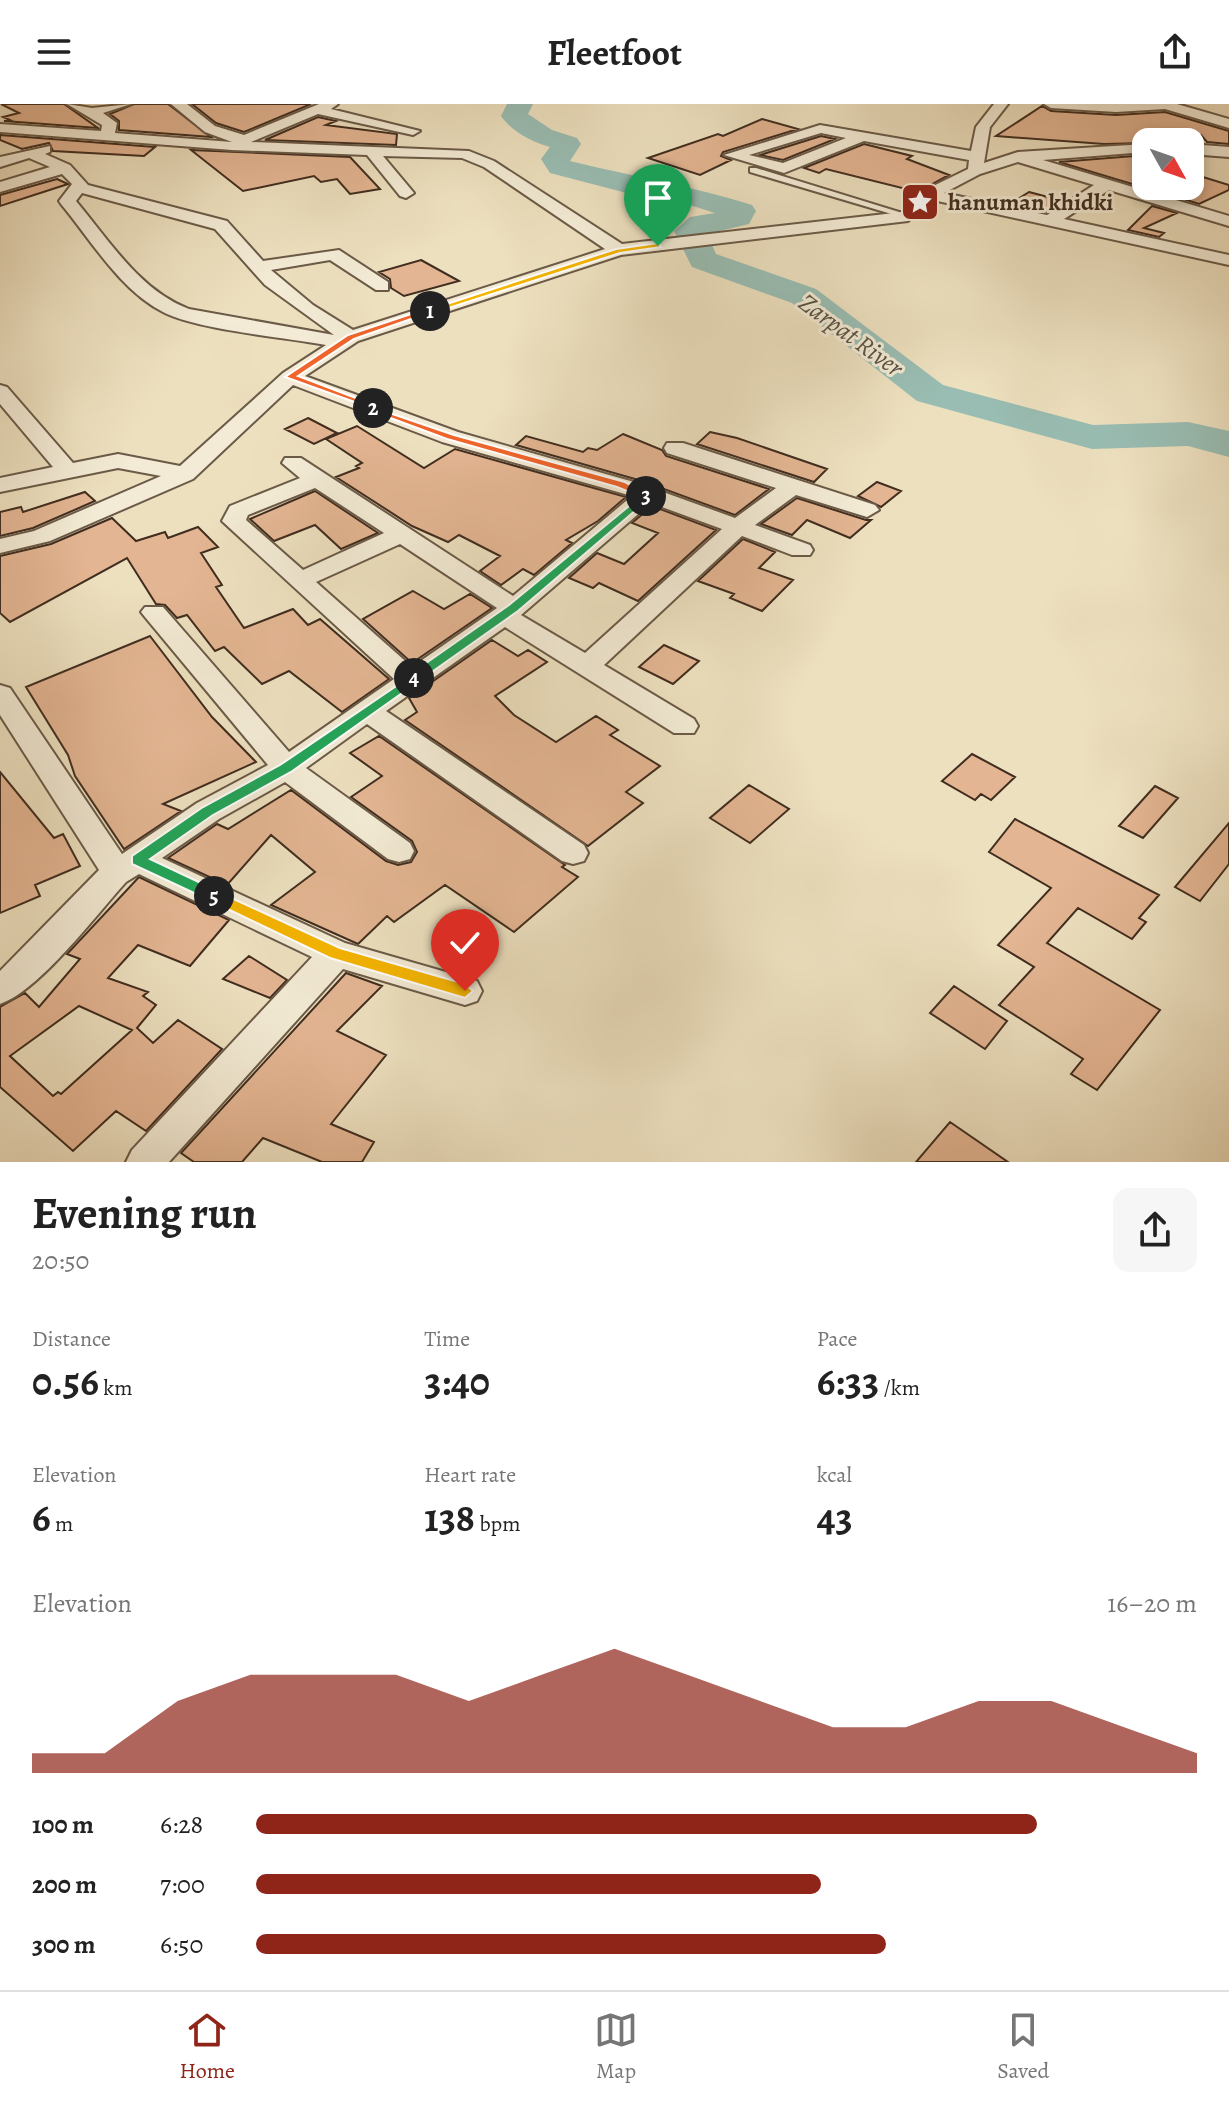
<!DOCTYPE html>
<meta charset="utf-8">
<style>
:root{--surface:#fff;--page:#f6f6f6;--text:#222;--muted:#767676;--line:#e0e0e0;--accent:#8f2418}
body{margin:0;font-family:Alegreya,serif;background:var(--page);color:var(--text);height:100vh;display:flex;flex-direction:column;font-size:30px;white-space:nowrap}
*{box-sizing:border-box;margin:0}
p{font-size:26px;color:var(--muted)}
.icon{flex:none;width:44px;height:44px;fill:none;stroke:currentColor;stroke-width:2;stroke-linecap:round;stroke-linejoin:round}
.map{position:relative;height:1058px;overflow:hidden}
.panel{display:flex;flex-direction:column;background:var(--surface);flex:1}
.panel>*{flex:none}
.needle{width:52px;rotate:130deg}
.tools{position:absolute;left:1132px;top:24px;display:grid;gap:16px}
.tools a{display:grid;place-items:center;width:72px;height:72px;border-radius:16px;background:var(--surface);box-shadow:0 4px 12px #0003;font-size:40px}
.pin{position:absolute;display:grid;place-items:center;width:68px;height:68px;color:#fff;margin:-82px -34px;border-radius:50% 50% 50% 0;rotate:-45deg;box-shadow:0 0 8px #0007}
.pin .icon{rotate:45deg}
.km{position:absolute;width:40px;height:40px;margin:-20px;border-radius:50%;background:#222;color:#fff;font-size:22px;line-height:40px;text-align:center}
.round{display:grid;place-items:center;flex:none;width:84px;height:84px;border-radius:16px;background:var(--page)}
.head{display:flex;align-items:center;justify-content:space-between;height:136px;padding:0 32px}
h1{font-size:44px;font-weight:700;line-height:60px}
.stats{display:grid;grid-template-columns:repeat(3,1fr);gap:12px;height:136px;padding:8px 32px}
.stats div{display:grid;align-content:center}
.stats b{font-size:40px;font-weight:700}
.stats small{font-size:22px;font-weight:400}
.stats p{font-size:22px}
.chart{height:224px;padding:16px 32px}
.chart p{display:flex;justify-content:space-between}
.chart svg{width:100%;height:144px;margin-top:8px;fill:var(--accent);opacity:.7}
ul{padding:0 32px;list-style:none;font-size:26px}
li{display:grid;grid-template-columns:128px 96px 1fr;align-items:center;height:60px}
li i{height:20px;border-radius:10px;background:var(--accent)}
header{display:flex;justify-content:space-between;align-items:center;height:104px;padding:0 32px;background:var(--surface);font-size:36px;font-weight:700}
.tab-bar{display:flex;justify-content:space-around;align-items:center;height:112px;border-top:2px solid var(--line);background:var(--surface);font-size:22px;color:var(--muted)}
.tab-bar a{display:grid;justify-items:center;gap:4px}
.tab-bar .selected{color:var(--accent)}
.map>svg:first-child{display:block}
.lines{fill:none;stroke-linecap:round;stroke-linejoin:round}
.river{fill:#99bdb3;fill-rule:evenodd}
.building{fill:#e3b592;stroke:#402d1f;stroke-width:2;fill-rule:evenodd}
.service-casing{stroke:#6b5a47;stroke-width:4}
.minor-casing{stroke:#6b5a47;stroke-width:4}
.service{fill:#f3ebd5;fill-rule:evenodd}
.minor{fill:#f3ebd5;fill-rule:evenodd}
.split-1{fill:#f5b400;stroke:#fff;stroke-width:2}
.split-2{fill:#f0652b;stroke:#fff;stroke-width:2}
.split-3{fill:#f0652b;stroke:#fff;stroke-width:2}
.split-4{fill:#22a559;stroke:#fff;stroke-width:2}
.split-5{fill:#22a559;stroke:#fff;stroke-width:2}
.split-6{fill:#f5b400;stroke:#fff;stroke-width:2}
.labels{text-anchor:middle;dominant-baseline:central;stroke-width:6;stroke-linejoin:round;paint-order:stroke}
.far-poi-label{font-size:24px;font-weight:bold;fill:#402d1f;stroke:#f3ebd5;text-anchor:start}
.far-water-label{font-size:26px;font-style:italic;fill:#565144;stroke:#f3ebd5}
</style>
<header><svg class="icon" aria-label="menu" viewBox="0 0 24 24"><path d="M4 6h16M4 12h16M4 18h16"/></svg>Fleetfoot<svg class="icon" aria-label="share" viewBox="0 0 24 24"><path d="M12 15V3M7 8l5-5 5 5M5 13v7h14v-7"/></svg></header>
<div class="map">
<svg width="1229" height="1058" viewBox="0 0 1229 1058">
<rect width="100%" height="100%" fill="#ede0bf"/>
<filter id="stains"><feTurbulence type="fractalNoise" baseFrequency=".0025" numOctaves="4"/><feColorMatrix values="0 0 0 0 .2 0 0 0 0 .09 0 0 0 0 .02 0 0 0 .5 -.17"/></filter>
<radialGradient id="worn" r=".72"><stop offset=".6" stop-color="#630" stop-opacity="0"/><stop offset="1" stop-color="#630" stop-opacity=".3"/></radialGradient>
<g class="lines">
<path class="river" d="M507 0H533L528 10 552 26 577 34 581 40 570 57C631 72 692 82 752 101L756 107 749 120 707 130 716 150 816 185 943 281 1093 321 1188 318 1229 327V353L1188 342 1092 345 917 297 792 199 692 163 674 127 690 113 715 109 677 97 646 94 550 69 541 55 550 43C532 38 512 28 501 12Z"/>
</g>
<path class="building" d="M1 0H64L98 24 4 17 10 16 3 13 19 9Z
M134 0H168L211 33 119 26V17L110 10Z
M192 0H311L244 28 216 19Z
M1042 2 1051 7 1116 11 1165 8 1229 27V40L1207 38 1201 31 1188 38 1104 40 996 32Z
M318 13 336 17 326 21 397 30 396 41 265 36Z
M762 15 798 25 723 48 721 52 731 56 700 71 648 54 718 30 723 32Z
M0 31 155 43 144 52 53 47 49 39 22 45 0 36Z
M821 32 835 35 783 56 760 51Z
M864 40 912 52 907 55 949 71 918 88 826 65 819 69 804 64Z
M191 46 350 53 380 85 350 90 337 75 321 78 314 72 243 87Z
M1146 51V70L1132 80 1059 58Z
M1190 69 1229 81V86L1199 100 1165 89 1172 82H1190Z
M57 75 68 80 0 102V91Z
M1029 88 1063 97 1046 108 1010 100Z
M1152 102 1177 109 1144 124 1164 129 1159 133 1128 126Z
M421 156 459 177 404 192 391 184 390 175 379 168Z
M308 314 337 329 314 340 285 325Z
M357 322 424 364 455 345 626 393 598 417 566 436 572 439 534 471 523 465 501 481 480 467 500 452 459 431 448 438 412 422 336 373 359 364 356 362 362 359 326 335Z
M710 328 737 334 827 365 814 378 697 340Z
M623 330 662 346 666 352 769 385 735 411 642 377 516 341 526 332 583 348 588 344 597 346Z
M877 378 901 387 881 403 858 392Z
M315 387 378 429 341 445 315 421 274 437 250 415Z
M85 388 95 397 33 424 0 432V408L21 403 23 408Z
M797 394 866 416H871L850 434 807 416 792 431 761 420Z
M652 402 716 426 638 497 599 479 593 484 569 474 597 449 624 460 658 429 632 419Z
M112 414 136 437 165 428 168 434 198 423 218 443 201 449 222 481 216 483 244 524 293 505 308 521 320 515 389 575 342 608 289 567 262 580 224 543 215 547 187 511 177 514 165 501 156 500 127 454 10 518 0 509V452L51 440Z
M743 435 775 448 759 464 793 476 762 507 730 494 734 490 698 477Z
M413 487 444 505 470 490 492 504 412 559 363 515Z
M150 532 212 613 256 658 163 700 181 707 124 745 75 672 68 651 26 583Z
M492 536 518 552 528 546 547 558 495 592 514 611 556 638 596 612 618 626 610 631 660 662 626 688 643 699 588 742 405 616 417 608 409 594Z
M664 541 699 557 673 580 639 563Z
M379 632 565 761 562 763 578 773 514 828 445 781 394 818 387 812 358 840 271 801 315 768 271 731 227 781 168 754 217 720 228 725 291 686 386 757 398 761 411 758 417 748 412 737 351 693 382 672 350 649Z
M972 650 1015 673 991 696 981 690 975 696 942 677Z
M0 668 54 734 63 730 80 762 35 781 40 792 0 809Z
M749 681 789 705 750 739 710 714Z
M1155 682 1178 694 1143 734 1119 722Z
M1015 715 1159 791 1139 814 1146 818 1132 835 1078 804 1047 839 1160 906 1097 986 1071 970 1083 955 999 901 1034 863 998 841 1051 784 989 748Z
M1229 719V760L1200 797 1175 783Z
M139 773 229 816 190 862 138 841 108 874 148 888 143 892 156 901 137 924 153 939 178 916 222 945 146 1027 116 1007 73 1047 0 983V903L25 889 39 903 80 855 67 850ZM79 902 132 926 61 990 58 988 53 992 10 952Z
M249 852 287 876 270 894 223 875Z
M346 869 382 882 337 927 386 951 331 1020 374 1038 362 1058H322L263 1034 242 1058H194L181 1049Z
M954 882 1007 917 985 945 930 909Z
M950 1018 1008 1058H916Z"/>
<g class="lines">
<defs>
<path id="service" d="M750 64H756L912 112 905 114 750 68Z"/>
<path id="minor" d="M67 0 92 4 131 0 103 9 117 19 115 29 232 38 205 28 171 0H187L215 22 244 31 319 0H338L331 5 420 27 413 31 318 10 251 38 469 47 494 57 622 140 903 108 923 87 968 65 969 56 864 37 784 69 724 51 820 21 971 47 976 23 994 0H1008L990 23 984 59 1018 48 1146 40V48L1043 56 1229 112V122L1109 86 1064 115 1229 151V161L933 96 908 117 621 151 358 237 305 272 458 328 641 380 735 414 776 384 667 349 664 344 667 339H683L875 401 879 406 867 413 796 391 755 421 810 441 813 446 810 451H792L742 432 604 561 694 615 698 622 694 629H674L505 523 386 607 584 741 588 749 584 757 573 760 562 757 367 620 306 664 410 739 414 747 410 755 399 758 388 755 285 678 219 715 162 754 345 839 477 877 482 887 477 897 465 901 343 865 169 1058H126L132 1046 312 853 139 770 126 778C96 811 39 887 0 900V867L99 766 0 611V581L10 584 122 750 197 699 268 661 145 513 141 508 145 503H163L289 648 394 575 222 417 230 402 300 374 282 359 285 354H301L513 492 632 392 442 338 293 281 193 375 50 437 0 449V435L34 427 161 372 118 364 0 388V374L53 363 0 300V281L7 283 73 359 118 350 180 362 283 269 326 241C283 233 198 226 163 208 120 186 91 136 61 100L59 97 72 80 62 70 0 88V78L50 63 29 54 0 63V53L50 42V48L45 50 70 61 88 81 227 117 263 157 339 146 388 178V186H376L330 156 271 166 313 201 353 226 605 145 484 63 462 54 383 52 414 89 406 94 400 92 367 51 232 46 0 28V20L101 27 102 21ZM821 29 846 34 783 59 749 51ZM1018 58 1094 81 1047 111 944 89 980 70ZM82 89 215 125 265 181 334 231 189 205C139 186 109 136 76 97ZM315 384 384 429 303 466 246 416 248 411ZM651 399 722 425 585 549 521 511ZM400 440 497 504 412 563 316 478Z
M1044 0H1177L1229 15V24L1165 5 1116 8 1051 4Z
M1190 40 1229 43V53L1190 50Z"/>
</defs>
<use href="#service" class="service-casing"/>
<use href="#minor" class="minor-casing"/>
<use href="#service" class="service"/>
<use href="#minor" class="minor"/>
</g>
<path class="split-1" d="M658 139 661 143 620 149 433 209 425 207 616 145Z"/>
<path class="split-2" d="M426 205 434 207 354 235 298 272 377 302V306L285 273 348 231Z"/>
<path class="split-3" d="M369 302 454 331 625 378 651 392 646 395 617 383 447 335 369 306Z"/>
<path class="split-4" d="M646 388 650 394 518 507 419 577H409V571L509 501Z"/>
<path class="split-5" d="M414 570 421 574 419 577 291 668 213 711 150 755 220 788V796H209L132 760V752L203 703 280 661Z"/>
<path class="split-6" d="M214 786 340 844 465 880 473 887 465 894 330 854 209 796V788Z"/>
<defs>
<symbol id="sight-square" viewBox="-11 -11 22 22"><rect x="-9" y="-9" width="18" height="18" rx="4" fill="#8f2418" stroke="#f3ebd5"/><path d="M0-6L1.8-2.2L6-1.7L2.9 1.2L3.7 5.4L0 3.3L-3.7 5.4L-2.9 1.2L-6-1.7L-1.8-2.2Z" fill="#fff"/></symbol>
</defs>
<g fill-rule="evenodd">
<use href="#sight-square" x="898" y="76" width="44" height="44"/>
</g>
<g class="labels">
<g class="far-poi-label">
<text x="948" y="98">hanuman khidki</text>
</g>
<g class="far-water-label">
<text transform="translate(851 231) rotate(36)">Zarpat River</text>
</g>
</g>
<rect width="100%" height="100%" filter="url(#stains)"/>
<rect width="100%" height="100%" fill="url(#worn)"/>
</svg>
<div class="tools">
<a><svg class="needle" viewBox="-14 -14 28 28"><path d="M0-13l5 13h-10z" fill="#e53935"/><path d="M0 13l5-13h-10z" fill="#767676"/></svg></a>
</div>
<div class="pin" style="left:658px;top:142px;background:#1e9e55"><svg class="icon" aria-label="arrive" viewBox="0 0 24 24"><path d="M6 21V4h12l-3 4 3 4H6"/></svg></div>
<div class="pin" style="left:465px;top:887px;background:#d93025"><svg class="icon" aria-label="check" viewBox="0 0 24 24"><path d="M5 12l5 5 9-10"/></svg></div>
<b class="km" style="left:430px;top:207px">1</b>
<b class="km" style="left:373px;top:304px">2</b>
<b class="km" style="left:646px;top:392px">3</b>
<b class="km" style="left:414px;top:574px">4</b>
<b class="km" style="left:214px;top:792px">5</b>
</div>
<section class="panel">
<div class="head"><div><h1>Evening run</h1><p>20:50</p></div><a class="round"><svg class="icon" aria-label="share" viewBox="0 0 24 24"><path d="M12 15V3M7 8l5-5 5 5M5 13v7h14v-7"/></svg></a></div>
<div class="stats">
<div><p>Distance</p><b>0.56<small> km</small></b></div>
<div><p>Time</p><b>3:40</b></div>
<div><p>Pace</p><b>6:33<small> /km</small></b></div>
</div>
<div class="stats">
<div><p>Elevation</p><b>6<small> m</small></b></div>
<div><p>Heart rate</p><b>138<small> bpm</small></b></div>
<div><p>kcal</p><b>43</b></div>
</div>
<div class="chart"><p><span>Elevation</span>16–20 m</p>
<svg viewBox="0 0 160 44" preserveAspectRatio="none"><path d="M0 44V38L10 38L20 22L30 14L40 14L50 14L60 22L70 14L80 6L90 14L100 22L110 30L120 30L130 22L140 22L150 30L160 38V44z"/></svg>
</div>
<ul>
<li><b>100 m</b>6:28<i style="width:83%"></i></li>
<li><b>200 m</b>7:00<i style="width:60%"></i></li>
<li><b>300 m</b>6:50<i style="width:67%"></i></li>
</ul>
</section>
<nav class="tab-bar">
<a class="selected"><svg class="icon" aria-label="home" viewBox="0 0 24 24"><path d="M3 11l9-7 9 7M6 9v11h12V9"/></svg>Home</a>
<a><svg class="icon" aria-label="map" viewBox="0 0 24 24"><path d="M3 6l6-2 6 2 6-2v14l-6 2-6-2-6 2zM9 4v14M15 6v14"/></svg>Map</a>
<a><svg class="icon" aria-label="saved" viewBox="0 0 24 24"><path d="M7 4h10v16l-5-4-5 4z"/></svg>Saved</a>
</nav>
